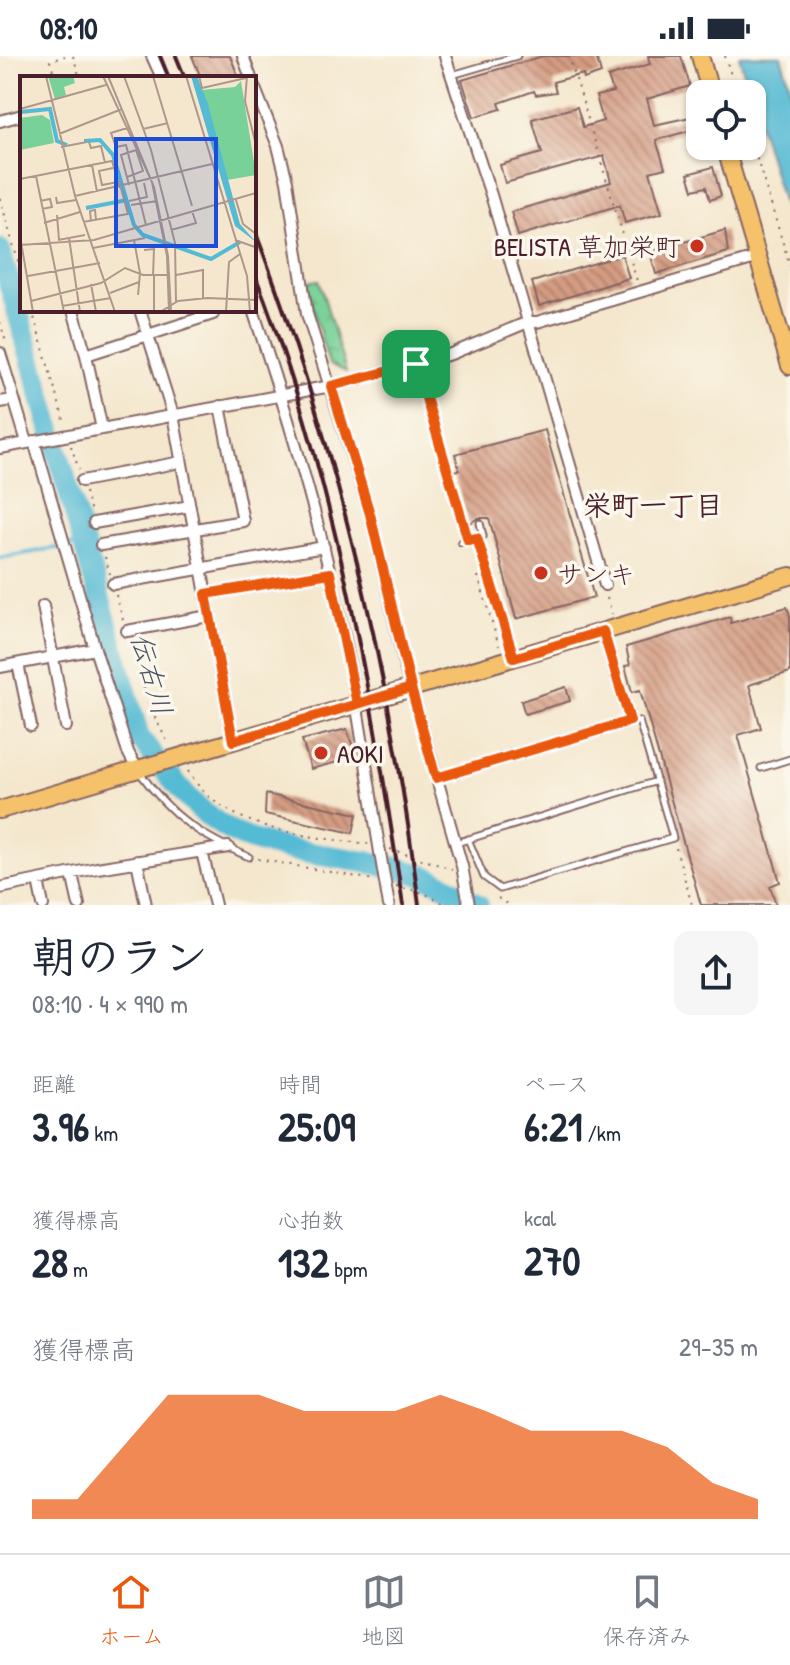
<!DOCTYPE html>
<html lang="ja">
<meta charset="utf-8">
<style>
:root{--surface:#fff;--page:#f6f6f7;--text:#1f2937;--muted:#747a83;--line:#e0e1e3;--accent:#ea580c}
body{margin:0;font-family:"Patrick Hand","Klee One",sans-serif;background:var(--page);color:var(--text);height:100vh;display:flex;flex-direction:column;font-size:30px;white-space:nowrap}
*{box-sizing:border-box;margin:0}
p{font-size:26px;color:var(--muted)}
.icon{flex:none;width:44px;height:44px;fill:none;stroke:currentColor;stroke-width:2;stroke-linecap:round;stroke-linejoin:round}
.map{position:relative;height:849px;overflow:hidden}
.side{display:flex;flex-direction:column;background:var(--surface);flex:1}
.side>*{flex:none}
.fabs{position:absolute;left:686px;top:24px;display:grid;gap:16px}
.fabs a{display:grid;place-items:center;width:80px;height:80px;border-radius:16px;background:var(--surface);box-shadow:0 2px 6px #0004;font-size:40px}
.pin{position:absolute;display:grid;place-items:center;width:68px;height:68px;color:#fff;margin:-34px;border-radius:16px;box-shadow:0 4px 12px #0006}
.round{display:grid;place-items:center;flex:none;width:84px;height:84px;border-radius:16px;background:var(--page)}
.head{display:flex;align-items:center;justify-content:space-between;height:136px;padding:0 32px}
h1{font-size:44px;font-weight:700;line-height:60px}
.figures{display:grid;grid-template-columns:repeat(3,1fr);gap:12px;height:136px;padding:8px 32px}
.figures div{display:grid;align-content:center}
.figures b{font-size:40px;font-weight:700}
.figures small{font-size:22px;font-weight:400}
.figures p{font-size:22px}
.chart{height:224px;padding:16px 32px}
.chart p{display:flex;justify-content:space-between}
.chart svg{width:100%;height:144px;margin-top:8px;fill:var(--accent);opacity:.7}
.status{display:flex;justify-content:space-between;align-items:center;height:56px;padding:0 40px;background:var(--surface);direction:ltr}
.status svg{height:22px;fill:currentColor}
.menu{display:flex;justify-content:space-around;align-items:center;height:112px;border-top:2px solid var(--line);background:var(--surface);font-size:22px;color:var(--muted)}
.menu a{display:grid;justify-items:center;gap:4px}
.menu .active{color:var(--accent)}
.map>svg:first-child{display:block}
.park{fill:url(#park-crowns);stroke:#617862;stroke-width:2}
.water{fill:#55bad4;stroke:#506c80;stroke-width:2}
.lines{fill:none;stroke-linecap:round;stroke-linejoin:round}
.stream{stroke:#55bad4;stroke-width:4}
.river{stroke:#55bad4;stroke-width:22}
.building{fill:url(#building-back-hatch)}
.service-casing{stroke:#866564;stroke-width:9}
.minor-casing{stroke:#866564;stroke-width:14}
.primary-casing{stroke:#866564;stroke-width:20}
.path{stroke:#866564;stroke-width:2;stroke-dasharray:2 6;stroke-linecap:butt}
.service{stroke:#fff;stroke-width:5}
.minor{stroke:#fff;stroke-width:10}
.primary{stroke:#f5c16b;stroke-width:16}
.rail{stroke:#4a1f2b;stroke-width:4}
.route-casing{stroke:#fff;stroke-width:16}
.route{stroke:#ea580c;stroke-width:10}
.poi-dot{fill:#c8321e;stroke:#fbf7ec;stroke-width:3}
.labels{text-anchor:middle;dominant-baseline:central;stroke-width:7;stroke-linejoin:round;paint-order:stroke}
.poi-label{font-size:26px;fill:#4a1f2b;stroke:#fbf7ec;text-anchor:start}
.neighbourhood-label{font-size:28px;font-weight:bold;fill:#4a1f2b;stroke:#fbf7ec}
.water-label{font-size:28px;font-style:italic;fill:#4e5566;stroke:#fbf7ec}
.inset-river{fill:none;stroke:#55bad4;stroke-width:4}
.inset-road{fill:none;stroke:#b0978c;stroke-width:2}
.view{fill:#1d4ed8;fill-opacity:0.15;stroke:#1d4ed8;stroke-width:4}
.inset-edge{fill:none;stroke:#4a1f2b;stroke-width:4}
</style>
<div class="status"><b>08:10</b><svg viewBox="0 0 49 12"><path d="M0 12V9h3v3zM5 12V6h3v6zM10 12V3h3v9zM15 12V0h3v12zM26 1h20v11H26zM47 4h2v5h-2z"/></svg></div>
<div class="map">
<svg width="790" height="849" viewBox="0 0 790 849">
<defs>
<pattern id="park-crowns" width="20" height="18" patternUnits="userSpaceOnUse" patternTransform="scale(2)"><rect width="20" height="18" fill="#78d198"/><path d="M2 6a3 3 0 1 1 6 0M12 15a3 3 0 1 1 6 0" fill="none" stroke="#69b383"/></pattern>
<pattern id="building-back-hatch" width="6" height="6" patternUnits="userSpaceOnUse" patternTransform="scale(2)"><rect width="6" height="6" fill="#d49b82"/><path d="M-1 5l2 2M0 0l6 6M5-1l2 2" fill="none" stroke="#ae7e6b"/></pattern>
</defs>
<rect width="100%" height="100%" fill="#fbf7ec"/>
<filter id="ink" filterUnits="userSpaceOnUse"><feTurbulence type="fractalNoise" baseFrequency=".0125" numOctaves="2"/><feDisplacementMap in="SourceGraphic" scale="16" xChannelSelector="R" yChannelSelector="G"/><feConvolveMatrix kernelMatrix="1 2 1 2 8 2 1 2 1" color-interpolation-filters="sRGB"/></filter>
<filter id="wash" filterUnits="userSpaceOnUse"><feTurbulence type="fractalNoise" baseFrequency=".006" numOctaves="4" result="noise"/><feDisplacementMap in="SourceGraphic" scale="32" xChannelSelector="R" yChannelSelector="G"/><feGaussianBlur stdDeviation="1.8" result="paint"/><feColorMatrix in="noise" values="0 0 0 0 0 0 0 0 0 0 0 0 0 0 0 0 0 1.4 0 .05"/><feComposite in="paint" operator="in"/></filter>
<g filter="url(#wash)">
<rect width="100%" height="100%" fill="#f4e7cd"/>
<path class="park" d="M319 224 346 316 329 308C320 280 313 253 308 226Z"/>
<path class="water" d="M739 0H781L790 31V171Z"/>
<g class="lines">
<path class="stream" d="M0 502 84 487"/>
<path class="river" d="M0 194 139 681C168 719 198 763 244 781 299 802 367 800 424 820 443 826 461 839 478 849"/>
</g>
<g id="blocks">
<path class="building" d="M192 0H230L239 22H201Z
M543 0H596L601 17 584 23 583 18 553 26 556 36 536 39 534 35 499 47 501 53 474 61 462 24Z
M648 0H681L690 30 647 43 654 69 695 60 699 72 656 84 665 112 650 116 662 157 625 167 620 149 518 180 511 156 611 126 604 100 505 127 500 109 542 97 532 63 577 51 583 71 603 65 596 40 613 36 608 21 650 8Z
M713 111 721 140 710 144 706 131 693 134 688 118Z
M725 174 728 196 656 218 650 196Z
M622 199 629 222 539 250 532 226Z
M545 374 594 541 516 563 489 462H478L469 468 453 415 459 414 455 398Z
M787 551 790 559V616L749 629 761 672 738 679 780 826 770 830 776 849H701L640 634 632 636 625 610 630 609 626 591 730 561 731 567Z
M566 631 570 645 525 658 521 645Z
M347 673 356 701 311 713 302 684Z
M266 738 357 758 353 777 265 758Z"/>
</g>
</g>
<g filter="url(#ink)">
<use href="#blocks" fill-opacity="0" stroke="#866564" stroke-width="2"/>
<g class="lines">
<defs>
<path id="service" d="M452 19 517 0
M477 482 514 599
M461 486 483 480 480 467
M761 712 790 703
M140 717C173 762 199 779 249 801
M468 783 484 821 500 833 673 782 639 665H630
M456 787 657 725"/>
<path id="minor" d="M152 0 162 22
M243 0 251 22
M445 0 491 139 605 529
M254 30 278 90 287 125 307 258 370 458 406 615 462 810 469 849
M0 65 22 59
M73 254 86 299 102 373
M140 254 173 359 233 685
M253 254C289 362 322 472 345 584 362 672 373 761 389 849
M0 297 27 386
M86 299 213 258 212 254
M0 346 13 344
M0 392 331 330 451 298 528 266H537L759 201
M82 425 181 406
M94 467 190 450
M101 489 243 465 220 350
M113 528 324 491
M206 538 330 517
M43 550 66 670
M127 575 209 560
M95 593 128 696 137 713
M18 608 31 670
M0 611 95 593 34 385
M436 722 630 665 603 575
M202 796 215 849
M137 805 146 849
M72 818 79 849
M38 825 43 849
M0 832 97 812 228 791"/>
<path id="primary" d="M700 0 711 38
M725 90 790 310
M0 754 790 520"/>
</defs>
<use href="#service" class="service-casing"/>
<use href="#minor" class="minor-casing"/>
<use href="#primary" class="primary-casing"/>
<path class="path" d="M73 0 80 22
M569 0 637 225
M725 0 737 38
M55 22 50 5 65 0
M752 87 790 210
M0 142 22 219
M32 254 65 368
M0 266 6 286
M420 320 465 475
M71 390 79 414
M85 436 91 456
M105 501 110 518
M478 520 499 590
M116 539 123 564
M607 542 612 558
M130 585 150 652 168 687
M188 715C194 723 200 733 208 740 251 777 314 781 368 788
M676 792 692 849
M390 793 452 813
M258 803 374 824
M396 830 424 837 447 849
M498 842 509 849"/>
<use href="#service" class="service"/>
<use href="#minor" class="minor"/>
<use href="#primary" class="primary"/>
<path class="rail" d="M160 0 169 22
M176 0 185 22
M254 172C338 393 390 615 419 849
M254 216C334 419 371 634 403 849"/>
</g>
</g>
<g class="lines" filter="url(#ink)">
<defs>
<path id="route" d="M416 308 331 330 370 458 411 632 233 685 206 538 330 517 357 648 411 632 436 722 630 665 603 575 514 602 477 482 468 484 416 308"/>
</defs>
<use href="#route" class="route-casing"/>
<use href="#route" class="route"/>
</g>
<g class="poi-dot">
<circle cx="697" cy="190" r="8"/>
<circle cx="541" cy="517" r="8"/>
<circle cx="321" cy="697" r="8"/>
</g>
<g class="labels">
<g class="poi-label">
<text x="681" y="190" text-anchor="end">BELISTA 草加栄町</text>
<text x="557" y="517">サンキ</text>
<text x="337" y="697">AOKI</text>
</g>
<g class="neighbourhood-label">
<text x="653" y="449">栄町一丁目</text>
</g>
<g class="water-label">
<text transform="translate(152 618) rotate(74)">伝右川</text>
</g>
</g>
<g transform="translate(20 20)">
<rect width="236" height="236" fill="#f4e7cd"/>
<path d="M22 39 30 44 34 67 0 74V42Z" fill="#78d198"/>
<path d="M28 0H53L55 7 44 11 46 19 35 23ZM221 5 236 99 207 104 181 14 215 11Z" fill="#78d198"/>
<path d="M171 0H177L188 28 220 148 236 166 215 150Z" fill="#55bad4"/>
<path class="inset-river" d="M0 36 30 33 37 65 47 69M64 65 80 64 93 79 114 149 123 159 191 183 220 166M66 132 107 124"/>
<path class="inset-road" d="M26 0 55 120 95 236M83 0 132 106 147 180 149 236M88 0 134 111 148 180 151 236M104 0 131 74 155 167 156 226M133 0 172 130M166 0 227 200 230 236M179 0 182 12 226 2M227 0 225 25 236 69M0 33 86 9M110 51 91 57 96 71 106 69 126 149M123 53 148 47M39 58 102 33M69 66 71 72 81 70 85 87M41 71 67 66M72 89 77 116M93 92 79 95 82 109 98 106M16 100 44 236M107 101 123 95 116 74 101 79 109 109M0 103 92 85 100 112M55 120 192 88M36 121 37 127 56 124M216 124 223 148 236 158M20 125 30 123 32 131 22 133M109 125 127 121 124 107M111 129 137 125M37 139 39 164M71 145 70 135 75 134 76 144M63 146 108 138 101 112M24 147 60 136M151 154 176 147 172 135M0 160 13 236M49 162 60 236M38 164 65 159M114 164 120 197 118 219M215 164 235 171 236 178M0 169 74 164 236 117M73 172 125 162M124 174 134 173 133 200M156 199 183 194V222M8 200 80 187M71 208 76 236M90 217 119 206M11 225 81 207 105 192 123 199H149M42 230 91 222M134 236V200M140 236 158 225 187 222 236 224M206 236 209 186 220 178"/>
<path class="view" d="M96 63H196V170H96Z"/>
<rect width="236" height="236" class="inset-edge"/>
</g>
</svg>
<div class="fabs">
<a><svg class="icon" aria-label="locate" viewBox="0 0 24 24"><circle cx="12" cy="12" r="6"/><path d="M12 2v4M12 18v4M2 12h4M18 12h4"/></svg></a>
</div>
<div class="pin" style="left:416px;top:308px;background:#1e9e55"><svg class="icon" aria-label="arrive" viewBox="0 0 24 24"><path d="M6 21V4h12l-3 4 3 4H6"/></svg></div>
</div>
<section class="side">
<div class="head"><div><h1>朝のラン</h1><p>08:10 · 4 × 990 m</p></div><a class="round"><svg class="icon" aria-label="share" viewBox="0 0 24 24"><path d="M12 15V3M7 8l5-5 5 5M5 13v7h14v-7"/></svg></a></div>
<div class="figures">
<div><p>距離</p><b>3.96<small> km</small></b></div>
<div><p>時間</p><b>25:09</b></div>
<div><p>ペース</p><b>6:21<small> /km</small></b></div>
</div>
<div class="figures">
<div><p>獲得標高</p><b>28<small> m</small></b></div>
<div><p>心拍数</p><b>132<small> bpm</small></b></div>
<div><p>kcal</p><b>270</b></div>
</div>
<div class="chart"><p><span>獲得標高</span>29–35 m</p>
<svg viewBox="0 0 160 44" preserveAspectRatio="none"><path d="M0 44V38L10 38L20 22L30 6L40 6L50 6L60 11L70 11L80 11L90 6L100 11L110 17L120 17L130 17L140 22L150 33L160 38V44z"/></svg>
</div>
</section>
<nav class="menu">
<a class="active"><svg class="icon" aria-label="home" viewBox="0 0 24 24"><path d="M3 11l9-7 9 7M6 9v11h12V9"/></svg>ホーム</a>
<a><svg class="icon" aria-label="map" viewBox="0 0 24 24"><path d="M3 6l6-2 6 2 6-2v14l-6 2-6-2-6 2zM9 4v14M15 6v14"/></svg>地図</a>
<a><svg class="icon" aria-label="saved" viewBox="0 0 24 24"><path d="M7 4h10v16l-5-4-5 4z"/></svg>保存済み</a>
</nav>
